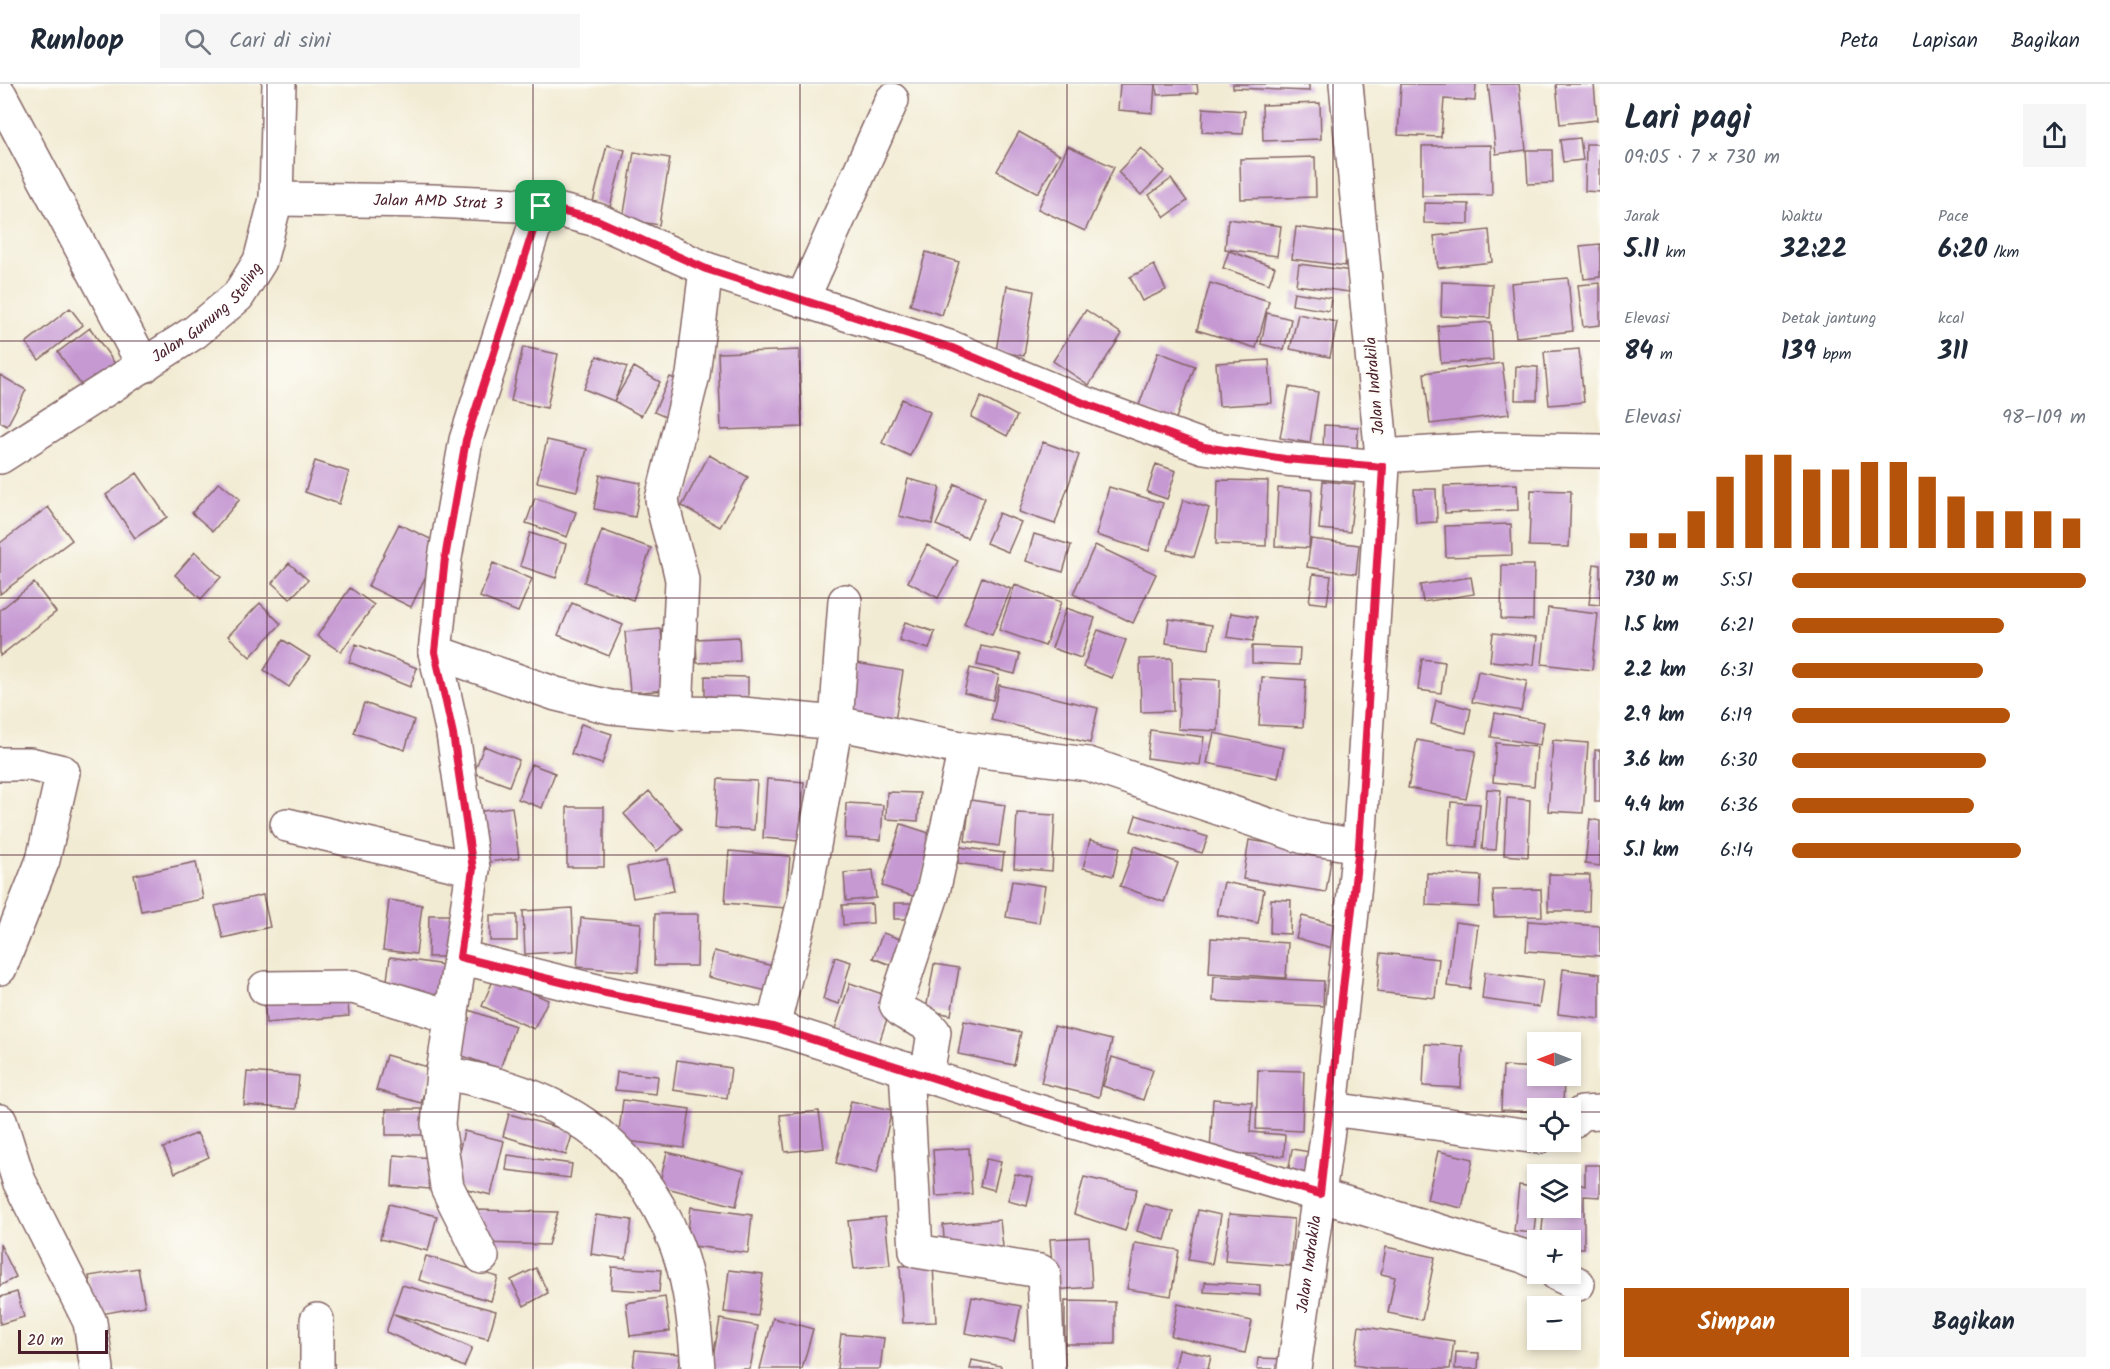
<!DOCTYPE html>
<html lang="id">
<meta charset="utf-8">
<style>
:root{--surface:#fff;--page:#f6f6f7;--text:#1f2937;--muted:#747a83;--line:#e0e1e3;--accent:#b45309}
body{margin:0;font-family:Kalam,sans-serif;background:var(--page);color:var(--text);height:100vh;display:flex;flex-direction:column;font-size:22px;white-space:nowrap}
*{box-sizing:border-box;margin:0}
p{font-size:20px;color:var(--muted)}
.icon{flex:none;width:33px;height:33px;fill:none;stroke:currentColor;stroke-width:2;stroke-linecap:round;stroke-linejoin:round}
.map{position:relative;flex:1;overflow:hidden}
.panel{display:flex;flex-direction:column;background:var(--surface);width:510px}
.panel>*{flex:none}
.needle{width:39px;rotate:270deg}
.tools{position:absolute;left:1527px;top:948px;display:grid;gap:12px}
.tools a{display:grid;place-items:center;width:54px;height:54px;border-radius:0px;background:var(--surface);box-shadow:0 3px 9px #0003;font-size:30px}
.scale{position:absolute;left:18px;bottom:15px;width:90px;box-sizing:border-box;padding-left:6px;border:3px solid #4a1f2b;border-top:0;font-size:16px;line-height:21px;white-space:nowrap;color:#4a1f2b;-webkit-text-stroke:4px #fdfcf7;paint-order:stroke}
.pin{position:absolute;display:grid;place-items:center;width:51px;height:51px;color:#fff;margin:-26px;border-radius:12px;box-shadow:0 3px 9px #0006}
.round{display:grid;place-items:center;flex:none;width:63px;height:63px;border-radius:0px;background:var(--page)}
.summary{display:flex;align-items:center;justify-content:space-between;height:102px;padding:0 24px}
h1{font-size:33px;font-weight:700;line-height:45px}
.stats{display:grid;grid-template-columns:repeat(3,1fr);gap:9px;height:102px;padding:6px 24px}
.stats div{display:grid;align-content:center}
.stats b{font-size:26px;font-weight:700}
.stats small{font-size:16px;font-weight:400}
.stats p{font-size:16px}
.chart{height:168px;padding:12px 24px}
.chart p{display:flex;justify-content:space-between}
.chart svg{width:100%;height:108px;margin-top:6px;stroke:var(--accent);stroke-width:6}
.action{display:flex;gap:12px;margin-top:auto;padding:12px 24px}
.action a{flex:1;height:69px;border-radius:0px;background:var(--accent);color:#fff;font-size:24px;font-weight:700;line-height:69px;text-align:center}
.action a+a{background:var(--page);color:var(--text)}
ul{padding:0 24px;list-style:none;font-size:20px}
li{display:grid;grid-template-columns:96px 72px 1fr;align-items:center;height:45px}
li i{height:15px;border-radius:8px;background:var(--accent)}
header{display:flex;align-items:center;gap:36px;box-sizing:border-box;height:84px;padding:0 30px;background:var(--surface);border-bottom:2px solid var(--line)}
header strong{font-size:28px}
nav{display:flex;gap:33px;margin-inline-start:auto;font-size:21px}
.search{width:420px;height:54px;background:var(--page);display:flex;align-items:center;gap:15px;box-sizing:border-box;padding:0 21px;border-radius:0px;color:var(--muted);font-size:22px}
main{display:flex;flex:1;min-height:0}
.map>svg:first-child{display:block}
.building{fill:#c699d3}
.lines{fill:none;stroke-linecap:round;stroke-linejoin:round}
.minor-casing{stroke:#856666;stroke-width:36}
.minor{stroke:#fff;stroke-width:33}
.route-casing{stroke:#fff;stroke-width:12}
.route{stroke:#e11d48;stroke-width:8}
.grid{fill:none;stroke:#4a1f2b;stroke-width:1.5;stroke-opacity:0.55}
.labels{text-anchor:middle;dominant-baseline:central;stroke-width:4.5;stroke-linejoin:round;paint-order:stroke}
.street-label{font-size:16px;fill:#4a1f2b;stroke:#fdfcf7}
</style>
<header>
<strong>Runloop</strong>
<div class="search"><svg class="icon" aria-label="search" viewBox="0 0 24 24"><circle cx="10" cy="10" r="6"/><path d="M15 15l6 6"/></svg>Cari di sini</div>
<nav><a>Peta</a><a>Lapisan</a><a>Bagikan</a></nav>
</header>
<main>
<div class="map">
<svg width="1600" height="1285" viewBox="0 0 1600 1285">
<rect width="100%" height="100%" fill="#fdfcf7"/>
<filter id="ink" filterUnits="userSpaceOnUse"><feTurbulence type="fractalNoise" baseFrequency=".0167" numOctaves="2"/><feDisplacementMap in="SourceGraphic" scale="12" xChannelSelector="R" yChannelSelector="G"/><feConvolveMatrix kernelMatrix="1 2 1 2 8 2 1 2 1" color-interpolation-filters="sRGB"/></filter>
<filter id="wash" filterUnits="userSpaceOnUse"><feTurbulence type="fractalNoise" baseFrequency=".008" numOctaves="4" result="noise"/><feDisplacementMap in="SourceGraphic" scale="24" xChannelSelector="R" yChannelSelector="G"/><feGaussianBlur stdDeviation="1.35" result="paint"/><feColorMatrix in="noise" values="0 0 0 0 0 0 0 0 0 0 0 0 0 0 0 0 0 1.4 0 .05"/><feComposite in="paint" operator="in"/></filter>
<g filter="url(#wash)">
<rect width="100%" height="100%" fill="#f2ebd3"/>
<g id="blocks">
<path class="building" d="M1120 0H1155L1153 29 1118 26Z
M1156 0H1197L1198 9 1157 11Z
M1233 0H1309V7L1233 4Z
M1401 0H1476L1475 17 1444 15 1441 53 1398 51Z
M1488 0H1519L1526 66H1552L1553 99 1528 100 1526 66 1496 70Z
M1556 0H1594L1597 36 1560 40Z
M1320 19 1321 55 1263 57 1262 21Z
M1203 24 1245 27 1243 50 1202 48Z
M1019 48 1060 71 1038 109 997 87Z
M1580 54 1583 76 1563 78 1560 56Z
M1586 60H1600V108L1585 107Z
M607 61 625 66 610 123 593 118Z
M1491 61 1492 111 1422 112V62Z
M1068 62 1114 83 1085 147 1038 125Z
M1141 64 1165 87 1141 111 1118 88Z
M634 68 670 74 659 141 623 135Z
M1315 73 1316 113 1241 115 1240 75Z
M1171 95 1187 117 1165 133 1149 111Z
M1424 119 1469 120V140L1424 139Z
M1228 135 1281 142 1277 172 1225 165Z
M1296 143 1349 150 1345 182 1292 175Z
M1489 146 1492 178 1438 184 1434 152Z
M1600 160V193L1584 195 1580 162Z
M1229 167 1275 183 1269 200 1223 184Z
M926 168 959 178 942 231 910 221Z
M1299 180 1352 187 1349 208 1296 201Z
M1154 181 1166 206 1142 217 1130 193Z
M1568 194 1573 247 1516 253 1511 199Z
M1442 198 1492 200 1490 234 1441 232Z
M1210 199 1269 217 1256 264 1197 246Z
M1600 199V241L1583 243 1578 201Z
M1007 202 1034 207 1024 272 996 267Z
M1294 208 1331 214 1329 227 1292 221Z
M70 224 83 241 39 276 26 259Z
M1086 226 1122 250 1089 301 1053 277Z
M1267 229 1291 235 1284 266 1261 260Z
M1298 230 1337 238 1330 273 1290 265Z
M1491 238 1493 276 1441 279 1438 242Z
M90 244 118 284 85 307 58 268Z
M523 263 558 270 547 324 511 317Z
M1579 265 1584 318 1549 321 1544 268Z
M799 266 802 343 721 346 718 269Z
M1158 268 1195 282 1175 337 1138 324Z
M597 272 627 283 614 317 584 305Z
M1269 276 1272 319 1219 322 1216 279Z
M1502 279 1509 330 1430 340 1424 289Z
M1516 282 1538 283 1537 316H1515Z
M634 283 660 298 641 332 614 317Z
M0 291 26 306 7 342 0 338Z
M670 293 690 301 674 337 654 328Z
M1289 303 1318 308 1310 359 1280 354Z
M981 313 1017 332 1007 352 971 333Z
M902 315 930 328 910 372 882 359Z
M1324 341 1358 343 1357 368 1323 366Z
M547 356 587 365 577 407 537 398Z
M1043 358 1079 371 1055 440 1019 428Z
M709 371 748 393 720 443 682 422Z
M315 377 349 388 339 420 305 408Z
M1156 380 1176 387 1167 415 1147 408Z
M137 389 167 433 135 454 106 411Z
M600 391 641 399 635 433 594 425Z
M908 395 940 403 932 440 899 432Z
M1218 396 1268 397 1266 462 1216 460Z
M1323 397 1355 400 1350 448 1319 445Z
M219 398 240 415 213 447 192 429Z
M955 400 985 414 967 454 936 441Z
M1517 400 1518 426 1445 429 1444 402Z
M1109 403 1163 419 1149 467 1096 451Z
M1278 404 1312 406 1309 464 1275 462Z
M1414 405H1436L1437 438 1416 439Z
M1531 406 1571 407 1569 463 1529 462Z
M535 414 576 428 567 453 526 439Z
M1183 416 1209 424 1194 473 1168 466Z
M48 423 72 456 0 510V459Z
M999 429 1021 438 1008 468 986 459Z
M399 440 441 460 411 523 368 502Z
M1511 440 1512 471 1446 473 1445 442Z
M602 446 651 464 633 516 584 498Z
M530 449 566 460 556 494 520 482Z
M1034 450 1071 461 1063 488 1026 477Z
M1311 455 1359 461 1356 490 1307 483Z
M927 461 958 477 938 514 908 498Z
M1095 461 1156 490 1133 539 1073 510Z
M195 468 221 493 201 515 175 491Z
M289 479 308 496 290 515 272 499Z
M493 479 532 495 518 528 480 513Z
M1594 480 1600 481V521L1589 520Z
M1502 481H1534L1533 536 1501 535Z
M1313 490 1331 492 1327 520 1309 518Z
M982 493 1011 505 992 551 964 540Z
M1471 493 1474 510 1423 518 1420 501Z
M34 499 56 528 0 572V526Z
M1015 501 1061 518 1045 562 999 546Z
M350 504 374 521 341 568 317 552Z
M260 519 281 540 250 573 228 552Z
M572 519 623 541 609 572 558 551Z
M1066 524 1095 534 1081 574 1052 564Z
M1548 524 1598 530 1592 586 1542 580Z
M1231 529 1257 533 1253 557 1227 553Z
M1169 535 1212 541 1209 565 1166 559Z
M905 538 935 548 929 565 899 556Z
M661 545 666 606 630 609 625 548Z
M1098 546 1126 556 1112 594 1083 583Z
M1493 549 1537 553 1534 581 1490 577Z
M739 553 740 577 697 579 696 555Z
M283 556 310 573 289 603 264 586Z
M356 560 417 584 410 603 349 578Z
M981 562 1020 570 1015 590 977 581Z
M1252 562 1300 564 1299 581 1252 579Z
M1172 574 1173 627 1141 628 1140 575Z
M1422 575 1445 578 1441 609 1418 606Z
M856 579 903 587 894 643 846 634Z
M970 584 999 591 993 616 964 609Z
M1478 587 1527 597 1521 627 1472 618Z
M705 592 748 593V614L705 612Z
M1262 593 1306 596 1303 643 1259 641Z
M1180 594 1220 596 1218 647 1178 645Z
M999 601 1098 624 1090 659 991 636Z
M1436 616 1471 625 1466 649 1431 640Z
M364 619 414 636 405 666 354 649Z
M1495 629 1544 638 1540 661 1491 653Z
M581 640 612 650 602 680 571 670Z
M1150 646 1204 653 1200 681 1147 674Z
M1214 649 1284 664 1278 694 1207 679Z
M1417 656 1476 667 1466 715 1408 704Z
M1553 656 1588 659 1583 729 1548 727Z
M1496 659 1537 663 1534 702 1493 698Z
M484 662 519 676 509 702 474 689Z
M1595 666H1600V718H1595Z
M531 680 555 689 542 724 518 715Z
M718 695 757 697 754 746 715 744Z
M767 695 804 698 799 757 763 754Z
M1487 705 1501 706 1496 766 1482 765Z
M649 707 682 745 657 767 624 730Z
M887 708 920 709 918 737 886 735Z
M1507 714 1530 716 1528 773 1504 771Z
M970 716 1005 721 999 762 965 757Z
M1451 718 1480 720 1476 763 1448 761Z
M846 719 883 721 881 756 845 754Z
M512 723 519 774 482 779 476 728Z
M567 723H604V783H567Z
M1017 729 1055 731 1052 787 1014 784Z
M1136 731 1208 753 1202 769 1131 747Z
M1590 735 1600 737V782L1585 780Z
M901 740 935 751 916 813 882 802Z
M1090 756 1120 763 1113 792 1083 784Z
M1249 756 1332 769 1326 808 1243 795Z
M1135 762 1178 779 1164 818 1120 802Z
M960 763 1004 769 1002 785 958 779Z
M729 767 790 772 786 824 725 819Z
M668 775 674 807 633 814 627 783Z
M196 778 203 815 141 827 134 791Z
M873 786 876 814 846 817 844 789Z
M1427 789 1481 792 1479 823 1426 821Z
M1549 790 1590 791 1589 827H1548Z
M1012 797 1045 802 1039 839 1006 833Z
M1224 798 1264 806 1258 839 1217 831Z
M1541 805 1542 832 1494 833 1493 806Z
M263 811 270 843 223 854 215 822Z
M1271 815 1291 816 1290 850 1270 849Z
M389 816 422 821 416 870 383 866Z
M894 819H921V835H894Z
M872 820 873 839 843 841 842 821Z
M572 824 574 867 525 870 523 827Z
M655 830H698L697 882H654Z
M429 831H453L451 873H428Z
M490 831H517V857H490Z
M1302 832 1341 842 1336 865 1296 854Z
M581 834 641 839 638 888 577 883Z
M1528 837 1600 842V872L1526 867Z
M1455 838 1478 841 1470 905 1447 902Z
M883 849 906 857 896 883 873 874Z
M1211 854 1288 859 1286 894 1209 889Z
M714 867 777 883 771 908 708 893Z
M1381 869 1439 875 1435 914 1377 908Z
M390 873 451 882 447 913 386 904Z
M835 873 851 878 839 920 823 915Z
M934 880 959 884 951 931 926 926Z
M1563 885 1600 890V935L1558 930Z
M1485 888 1543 896 1539 923 1482 915Z
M495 892 548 916 534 945 482 922Z
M1214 892 1324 897 1323 922 1213 917Z
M850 899 894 914 877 965 833 951Z
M347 906 349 932 266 939 264 913Z
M469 926 515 942 500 985 454 969Z
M964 937 1021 948 1014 981 958 970Z
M1054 942 1112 956 1099 1013 1041 999Z
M1425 960 1463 962 1461 1004 1423 1002Z
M386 971 431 984 421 1019 376 1006Z
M1112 973 1153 986 1143 1016 1103 1002Z
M677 976 731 984 727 1014 673 1006Z
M1503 982 1538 984V992H1564L1563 1024H1538V1028L1501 1026Z
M1258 986 1304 987 1302 1047 1256 1045Z
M247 988 299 992 296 1025 244 1021Z
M617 988 658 992 656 1010 615 1006Z
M1213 1015 1252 1018 1250 1048 1285 1051 1284 1072 1210 1068Z
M623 1016 690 1025 684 1064 618 1056Z
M851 1017 892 1026 877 1089 836 1079Z
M386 1025H435V1051H386Z
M819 1027 824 1064 785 1068 780 1031Z
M509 1030 573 1048 566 1071 503 1052Z
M464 1047 504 1057 491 1111 451 1101Z
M197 1049 209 1073 175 1089 163 1064Z
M969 1064 972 1110 936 1112 933 1066Z
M1292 1065 1316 1069 1311 1094 1288 1090Z
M1438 1067 1473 1075 1462 1124 1427 1116Z
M667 1068 744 1087 736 1122 659 1102Z
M394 1071 433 1074 430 1105 392 1102Z
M508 1071 572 1080 570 1094 506 1086Z
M986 1075 1001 1078 994 1106 980 1102Z
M1585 1081H1600V1113L1584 1112V1164H1570V1156H1541L1544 1124H1570V1097L1585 1102Z
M1015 1090 1033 1094 1027 1122 1008 1117Z
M1084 1093 1137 1105 1125 1147 1074 1130Z
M1519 1101 1538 1104 1534 1149 1514 1147Z
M389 1120 437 1132 428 1167 380 1155Z
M1145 1120 1173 1128 1165 1156 1137 1147Z
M691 1123 752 1131 748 1169 686 1161Z
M474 1126 558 1128 548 1161 482 1159Z
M1198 1126 1221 1131 1212 1180 1188 1176Z
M1229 1130 1294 1135 1290 1182 1225 1177Z
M596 1131 632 1136 626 1175 591 1170Z
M885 1133 890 1181 854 1185 848 1137Z
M1000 1136 1003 1163 945 1168 943 1141Z
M1089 1153 1092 1203 1054 1206 1050 1155Z
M1135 1159 1179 1166 1171 1212 1127 1205Z
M0 1160 16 1193 0 1202Z
M1386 1163 1435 1173 1422 1236 1388 1229 1395 1193 1381 1190Z
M426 1172 498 1193 491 1217 419 1196Z
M933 1181 936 1238 903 1239 900 1182Z
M612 1183 661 1186 659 1208 611 1205Z
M138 1184 145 1222 96 1231 89 1192Z
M536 1184 548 1209 524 1222 511 1196Z
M729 1186 763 1190 758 1232 724 1228Z
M1205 1198 1260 1201V1211L1204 1208Z
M402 1201 496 1227 488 1255 394 1230 472 1264 464 1283 386 1248Z
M17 1208 24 1233 0 1240V1213Z
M665 1213 670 1247 630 1252 626 1219Z
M972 1213 1021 1222 1014 1258 965 1249Z
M1065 1217 1115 1218V1260H1065Z
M1178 1220 1252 1237 1245 1269 1171 1252Z
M773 1234 813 1245 802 1285H760Z
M720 1235 758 1242 750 1285H711Z
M1359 1242 1454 1257 1450 1285H1378L1354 1281Z
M841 1250 884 1254 880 1285H837Z
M1179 1265 1211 1272 1208 1285H1175Z
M635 1266 680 1270 678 1285H633Z
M1456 1268 1479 1269 1478 1285H1455Z
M1258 1274 1288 1275V1285H1257Z
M972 1276 1001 1282V1285H970Z"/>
</g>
</g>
<g filter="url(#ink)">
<use href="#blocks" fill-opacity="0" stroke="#856666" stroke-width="1.5"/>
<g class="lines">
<defs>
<g id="minor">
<path d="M0 11 144 282"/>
<path id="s1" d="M276 115 433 117 541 122 597 136 706 185 952 264 1086 320 1204 363 1285 375 1383 383"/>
<path d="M802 216 892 16"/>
<path d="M1381 372 1492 365 1600 367"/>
<path id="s2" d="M0 373 195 248 238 212 260 177 276 115 279 0"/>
<path d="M845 517 836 639 965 665 1088 680 1304 753 1359 762"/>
<path d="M435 568 556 610 610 623 676 629 743 630 836 639 804 817 773 943"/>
<path d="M676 629 682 496C677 468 666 443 662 415L693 291 706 185"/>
<path d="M0 680H30L63 688 43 776 0 884"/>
<path d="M287 741 473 785"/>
<path d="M460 873 601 908 773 943 1034 1026 1523 1172 1538 1179"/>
<path d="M265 904 353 903 452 933"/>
<path d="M906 985 916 1167 1040 1187 1044 1190 1048 1285"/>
<path d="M443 989C553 1007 633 1051 676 1160 691 1199 695 1244 698 1285"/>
<path d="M927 992 934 948C922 932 903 934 896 920L933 808 965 665"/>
<path d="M1331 1025 1538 1053"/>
<path d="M0 1037 19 1097 90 1238 97 1285"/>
<path d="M1570 1040 1582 1029 1600 1028"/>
<path d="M482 1173 447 1103 438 1040 443 989 473 785 453 650 435 568 445 474 466 356 541 122"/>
<path d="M1557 1190 1578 1200"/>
<path d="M317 1285V1236"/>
<path id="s3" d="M1294 1285 1331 1025 1359 762 1383 383 1346 0"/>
</g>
</defs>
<use href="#minor" class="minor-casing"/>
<use href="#minor" class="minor"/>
</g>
</g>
<g class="lines" filter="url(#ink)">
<defs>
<path id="route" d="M541 122 597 136 706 185 952 264 1086 320 1204 363 1285 375 1383 383 1359 762 1320 1110 1034 1026 773 943 601 908 460 873 473 785 453 650 435 568 445 474 466 356Z"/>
</defs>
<use href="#route" class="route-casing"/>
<use href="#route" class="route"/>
</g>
<path class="grid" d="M267 0V1285M533 0V1285M800 0V1285M1067 0V1285M1333 0V1285M0 257H1600M0 514H1600M0 771H1600M0 1028H1538M1570 1028H1600"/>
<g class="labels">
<g class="street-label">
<text stroke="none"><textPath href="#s1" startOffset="162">Jalan AMD Strat 3</textPath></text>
<text stroke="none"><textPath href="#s2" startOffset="254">Jalan Gunung Steling</textPath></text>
<text transform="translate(1375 302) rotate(-95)">Jalan Indrakila</text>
<text stroke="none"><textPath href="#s3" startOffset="106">Jalan Indrakila</textPath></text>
</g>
</g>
</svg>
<div class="tools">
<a><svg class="needle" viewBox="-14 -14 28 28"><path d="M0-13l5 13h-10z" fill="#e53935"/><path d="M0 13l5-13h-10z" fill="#747a83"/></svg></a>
<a><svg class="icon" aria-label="locate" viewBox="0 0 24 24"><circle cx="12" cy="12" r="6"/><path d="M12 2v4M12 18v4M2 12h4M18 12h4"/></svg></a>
<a><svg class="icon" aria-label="layers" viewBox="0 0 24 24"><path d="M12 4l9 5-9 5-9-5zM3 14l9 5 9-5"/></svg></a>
<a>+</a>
<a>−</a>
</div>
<div class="scale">20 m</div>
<div class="pin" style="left:541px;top:122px;background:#1e9e55"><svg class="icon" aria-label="arrive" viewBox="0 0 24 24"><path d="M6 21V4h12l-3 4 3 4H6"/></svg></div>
</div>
<section class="panel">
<div class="summary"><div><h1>Lari pagi</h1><p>09:05 · 7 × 730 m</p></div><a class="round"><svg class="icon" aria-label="share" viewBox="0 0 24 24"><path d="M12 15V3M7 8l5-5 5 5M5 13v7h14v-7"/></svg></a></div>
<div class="stats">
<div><p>Jarak</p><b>5.11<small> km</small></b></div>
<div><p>Waktu</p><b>32:22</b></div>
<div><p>Pace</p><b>6:20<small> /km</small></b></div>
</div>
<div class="stats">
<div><p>Elevasi</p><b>84<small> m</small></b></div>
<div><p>Detak jantung</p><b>139<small> bpm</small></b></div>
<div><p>kcal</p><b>311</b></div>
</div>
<div class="chart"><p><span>Elevasi</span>98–109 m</p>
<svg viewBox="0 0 160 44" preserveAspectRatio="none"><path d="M5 44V38M15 44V38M25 44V29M35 44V15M45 44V6M55 44V6M65 44V12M75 44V12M85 44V9M95 44V9M105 44V15M115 44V23M125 44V29M135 44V29M145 44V29M155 44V32"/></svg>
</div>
<ul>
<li><b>730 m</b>5:51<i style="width:100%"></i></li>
<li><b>1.5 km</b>6:21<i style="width:72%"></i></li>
<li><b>2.2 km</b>6:31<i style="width:65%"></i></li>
<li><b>2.9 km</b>6:19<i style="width:74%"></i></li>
<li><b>3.6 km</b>6:30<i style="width:66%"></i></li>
<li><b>4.4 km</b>6:36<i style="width:62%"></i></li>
<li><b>5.1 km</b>6:14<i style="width:78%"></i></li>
</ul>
<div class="action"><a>Simpan</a><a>Bagikan</a></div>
</section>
</main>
